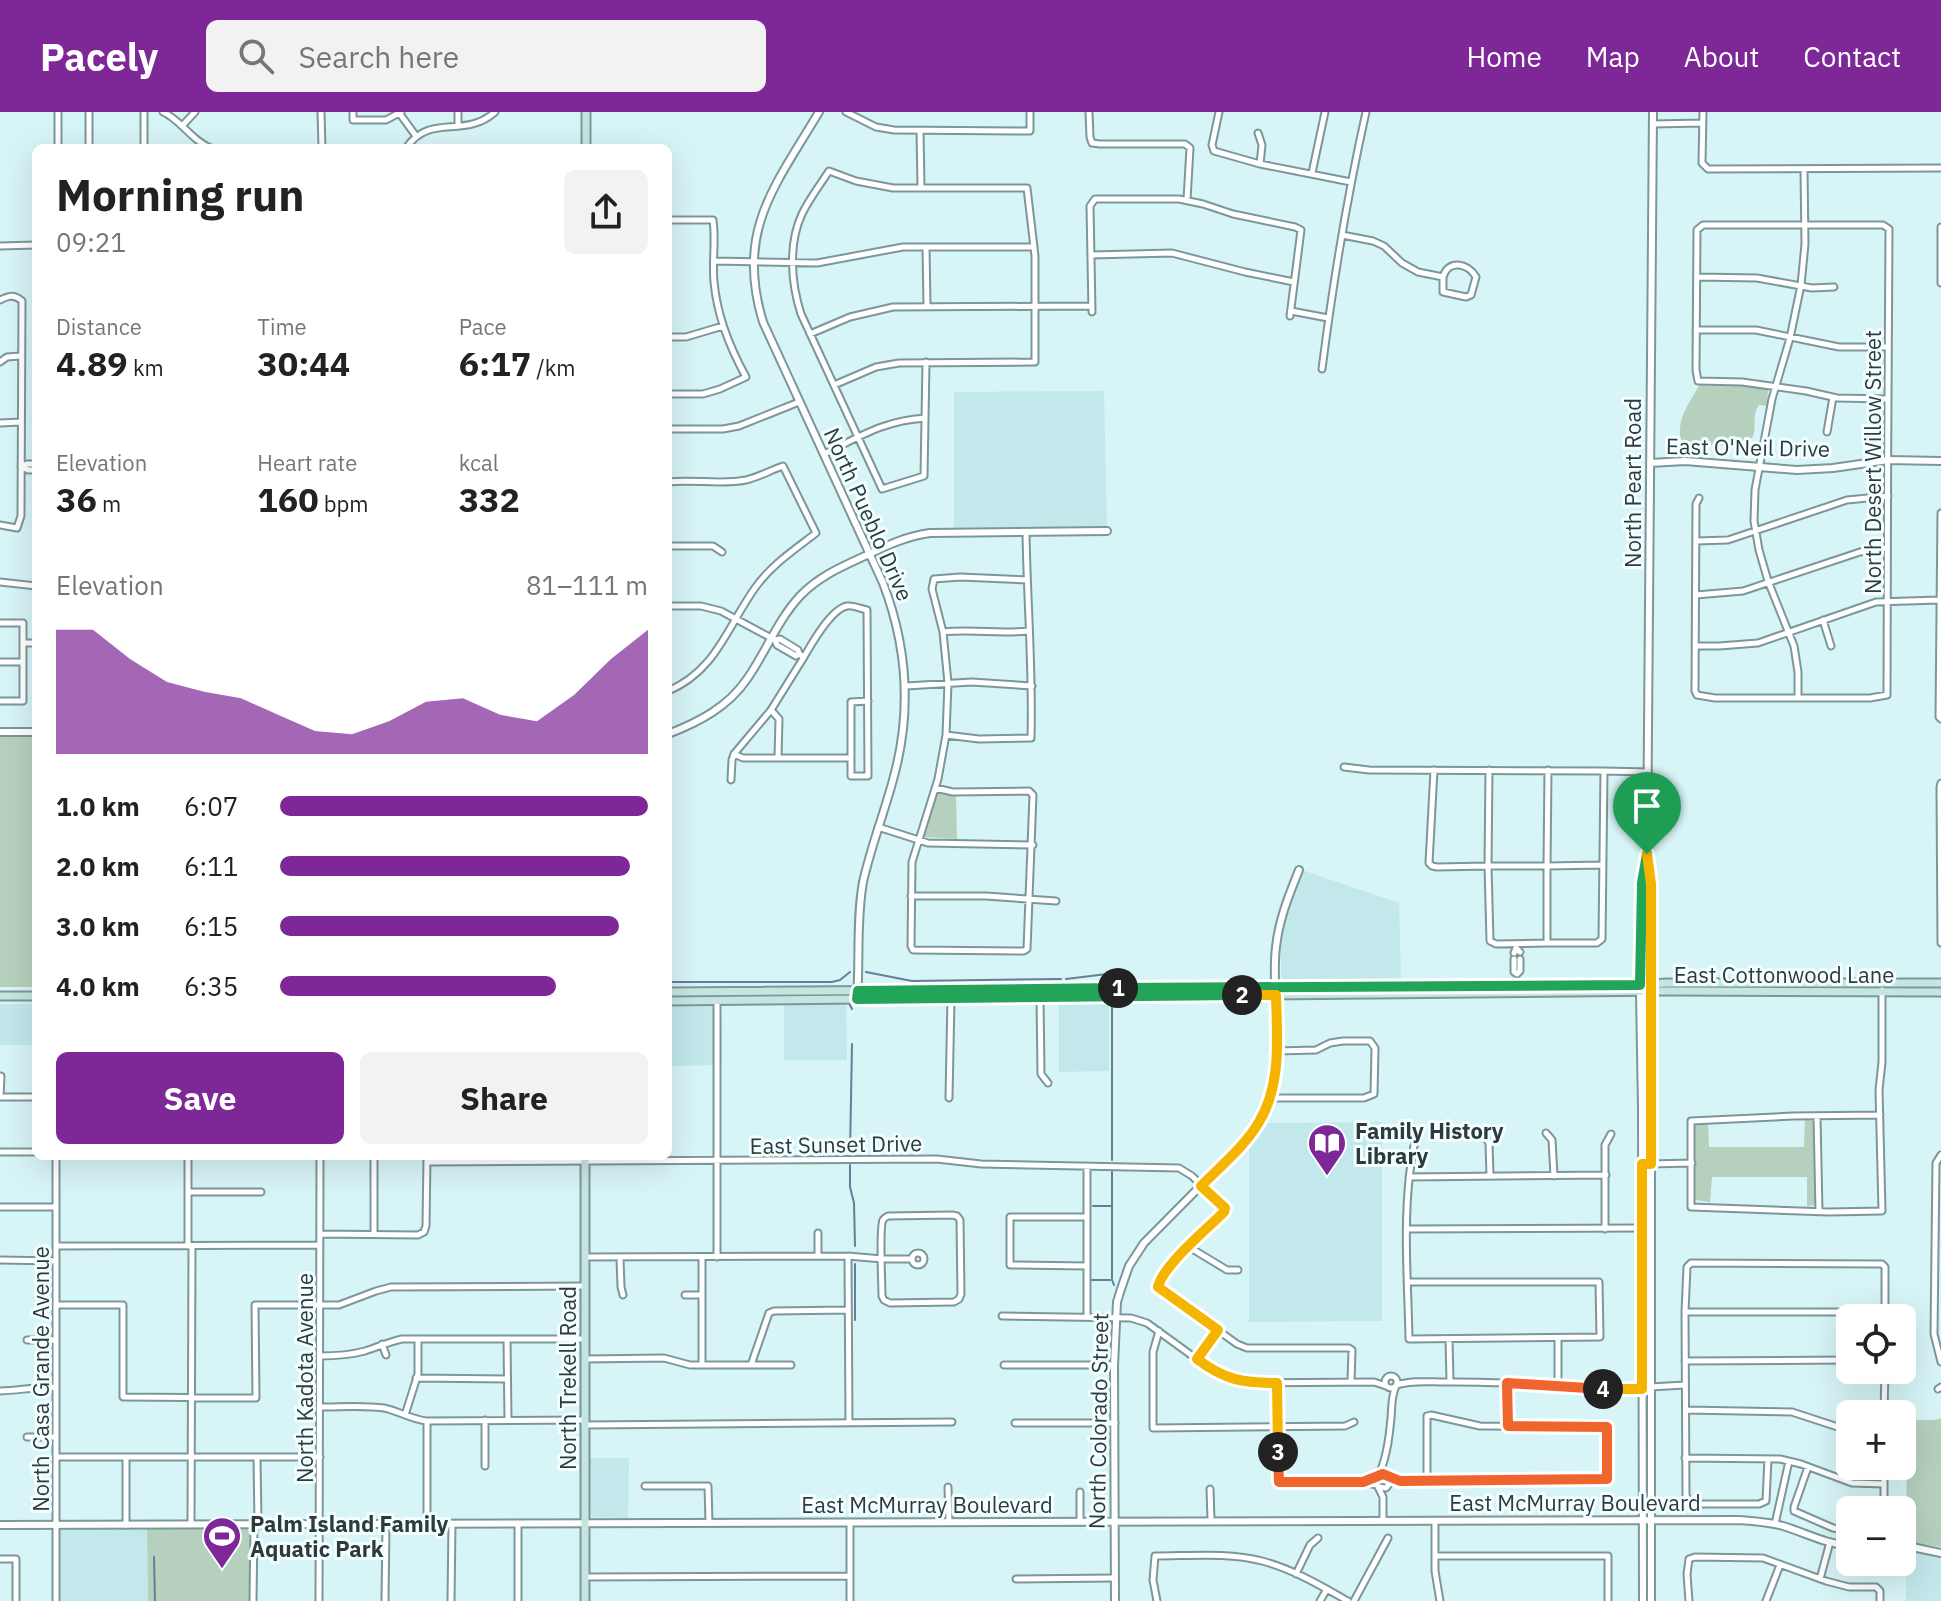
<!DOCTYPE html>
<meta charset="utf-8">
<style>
:root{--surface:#fff;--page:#f2f2f2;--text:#222;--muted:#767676;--accent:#7d2896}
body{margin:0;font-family:"IBM Plex Sans",sans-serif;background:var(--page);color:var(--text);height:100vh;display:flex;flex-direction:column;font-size:30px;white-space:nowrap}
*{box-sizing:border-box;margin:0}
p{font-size:26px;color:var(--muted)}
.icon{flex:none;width:44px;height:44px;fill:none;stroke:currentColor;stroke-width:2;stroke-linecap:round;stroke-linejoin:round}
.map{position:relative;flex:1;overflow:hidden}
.sheet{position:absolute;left:32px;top:32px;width:640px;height:1016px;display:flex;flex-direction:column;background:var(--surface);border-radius:12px;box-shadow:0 8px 32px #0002}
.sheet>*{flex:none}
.tools{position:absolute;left:1836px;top:1192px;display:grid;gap:16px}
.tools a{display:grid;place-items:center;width:80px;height:80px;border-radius:12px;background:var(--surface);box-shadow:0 8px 32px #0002;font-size:40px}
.pin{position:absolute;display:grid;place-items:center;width:68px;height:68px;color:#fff;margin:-82px -34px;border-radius:50% 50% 50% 0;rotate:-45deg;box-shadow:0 0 8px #0007}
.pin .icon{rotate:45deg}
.km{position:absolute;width:40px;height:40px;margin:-20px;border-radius:50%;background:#222;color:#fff;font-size:22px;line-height:40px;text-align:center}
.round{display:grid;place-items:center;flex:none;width:84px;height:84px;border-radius:12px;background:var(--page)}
.head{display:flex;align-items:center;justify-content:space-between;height:136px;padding:0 24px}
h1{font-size:44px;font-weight:700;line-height:60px}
.figures{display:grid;grid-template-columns:repeat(3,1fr);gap:12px;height:136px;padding:8px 24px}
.figures div{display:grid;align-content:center}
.figures b{font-size:34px;font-weight:700}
.figures small{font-size:22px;font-weight:400}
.figures p{font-size:22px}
.chart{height:224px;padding:16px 24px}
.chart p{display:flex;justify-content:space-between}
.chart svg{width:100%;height:144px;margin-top:8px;fill:var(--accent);opacity:.7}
.action{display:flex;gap:16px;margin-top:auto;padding:16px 24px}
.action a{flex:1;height:92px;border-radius:12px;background:var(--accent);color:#fff;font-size:32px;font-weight:700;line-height:92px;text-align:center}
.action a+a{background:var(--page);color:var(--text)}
ul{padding:0 24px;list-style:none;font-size:26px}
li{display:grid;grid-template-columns:128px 96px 1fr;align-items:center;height:60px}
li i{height:20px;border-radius:10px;background:var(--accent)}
header{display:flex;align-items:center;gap:48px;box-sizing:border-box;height:112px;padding:0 40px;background:var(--accent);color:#fff}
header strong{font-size:38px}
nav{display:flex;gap:44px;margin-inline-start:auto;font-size:28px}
.search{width:560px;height:72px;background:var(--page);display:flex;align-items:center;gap:20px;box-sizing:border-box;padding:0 28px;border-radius:12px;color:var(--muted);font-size:30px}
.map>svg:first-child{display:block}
.built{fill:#c2e8eb}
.green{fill:#b6d0be}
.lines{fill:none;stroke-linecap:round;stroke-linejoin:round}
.stream{stroke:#657f95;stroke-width:2}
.minor-casing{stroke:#7c9799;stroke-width:9}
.tertiary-casing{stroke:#7c9799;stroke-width:10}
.secondary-casing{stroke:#7c9799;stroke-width:11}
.minor{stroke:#fff;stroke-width:5}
.tertiary{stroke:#fff;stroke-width:6}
.secondary{stroke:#c5e6e0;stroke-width:7}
.split-1-casing{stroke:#fff;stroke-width:16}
.split-2-casing{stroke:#fff;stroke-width:16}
.split-3-casing{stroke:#fff;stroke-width:16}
.split-4-casing{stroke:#fff;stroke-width:16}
.split-5-casing{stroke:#fff;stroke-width:16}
.split-1{stroke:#22a559;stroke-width:10}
.split-2{stroke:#22a559;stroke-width:10}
.split-3{stroke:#f5b400;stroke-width:10}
.split-4{stroke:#f0652b;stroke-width:10}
.split-5{stroke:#f5b400;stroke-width:10}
.labels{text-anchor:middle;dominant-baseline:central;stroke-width:6;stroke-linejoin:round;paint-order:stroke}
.street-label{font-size:22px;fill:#2f3a3b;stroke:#f2feff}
.poi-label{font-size:22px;font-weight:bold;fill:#2f3a3b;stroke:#f2feff;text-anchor:start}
</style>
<header>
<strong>Pacely</strong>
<div class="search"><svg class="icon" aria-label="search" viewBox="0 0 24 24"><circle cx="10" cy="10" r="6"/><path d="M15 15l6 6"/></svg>Search here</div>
<nav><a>Home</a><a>Map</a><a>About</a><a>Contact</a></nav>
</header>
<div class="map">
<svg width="1941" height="1489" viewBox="0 0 1941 1489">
<rect width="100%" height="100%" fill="#d7f4f7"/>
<path class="built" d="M1104 279 1107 419 954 421V280Z
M1302 758 1399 791 1401 867 1371 868 1369 870H1288L1283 867 1281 863V837L1283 814 1290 787Z
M1059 887H1109V959L1059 960Z
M846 889 847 948H784V890Z
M688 891H721L722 953 668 954V893Z
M0 892H36V933H0Z
M1382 1010V1209L1249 1210V1031L1263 1011Z
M590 1346H629L628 1406 591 1405Z
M61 1416H147L148 1489H60V1419Z
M1906 1439 1924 1441 1941 1445V1489H1906Z"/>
<path class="green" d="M1700 272 1705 274 1751 273 1768 277 1767 294 1759 293C1751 305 1757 312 1753 324 1751 329 1745 335 1739 336 1733 338 1726 334 1720 333 1707 332 1696 337 1682 331 1674 310 1690 290 1700 272Z
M0 623H36V875H0Z
M936 679 956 683 957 727 924 725 931 690Z
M1805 1006H1811L1814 1010 1817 1076 1815 1093 1807 1094V1065H1712L1710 1090 1695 1088V1012L1708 1011 1709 1035H1804Z
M1941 1306V1435L1906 1430 1907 1308H1935Z
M147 1416 249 1417 250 1489H148Z"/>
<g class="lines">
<path class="stream" d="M866 860 912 869 1061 867
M1066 867 1107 862 1111 864 1112 868
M668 870H832L840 868 850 860
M849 891 852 897
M850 1041 852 932
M1112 1048V889
M850 1053V1075L854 1091 855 1134
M1112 1060V1168L1114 1173
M1093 1094H1111
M855 1152V1208
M1091 1168H1110
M154 1445 155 1489"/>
<defs>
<path id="minor" d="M144 0V35
M163 0C181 8 192 29 211 36
M321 0 322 36
M353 0V8H386L401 0
M846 0 876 15 894 18 1030 19V0
M1089 0 1090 25 1092 31 1100 32H1185L1190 36 1187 88
M1219 0 1212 33 1214 39 1260 52 1351 70
M1703 0 1702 51 1708 57 1941 56
M400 2 416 24
M1653 12 1702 11
M182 14 195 0
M458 14V0
M920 18 921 76
M1258 21 1262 33 1260 52
M58 36V0
M89 36V0
M406 36C431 0 463 28 495 0
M1312 61 1325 0
M668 108H713C716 128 712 150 714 170 717 203 730 236 746 265L720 277 703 282H668
M1941 115V171
M1342 123 1373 129 1384 134 1402 151 1418 160 1443 165C1448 147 1468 151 1476 165L1471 183 1466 185 1443 180V165
M0 134 36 133
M926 135 927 194
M1091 143 1172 141 1245 160 1294 170
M714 149 817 151 903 135H1034
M1697 165 1757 166 1812 176 1834 175
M0 188C8 184 14 182 22 189L21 404 17 416 0 413
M1291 199 1328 206
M1092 200 1090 94 1095 87H1179L1203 92 1233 102 1295 115 1301 118 1290 204
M1696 218H1756L1839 235H1888
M810 222 850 205 893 195 1091 194
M668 225H686L723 214
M0 250 7 245 20 244
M1322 257C1333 171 1347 85 1366 0
M834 273 876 255 899 251 1035 250V144L1027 76H893L856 69 829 59C820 73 809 87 802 102 788 132 791 171 801 202L882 377 924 364 926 250
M0 311 21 310
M668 317H723L739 314 799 290
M1827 320 1833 285
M824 342C861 324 883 309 925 306
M36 352H27L21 354 28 358H36
M668 370C694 367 721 373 746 368 759 365 771 358 783 354L816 421C794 438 771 453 755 476 727 515 716 559 668 579
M1699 386 1696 392 1695 579 1697 583 1715 586H1870L1887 583C1887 428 1888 272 1889 117L1883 113H1703L1697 118 1696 258 1698 269 1742 270 1806 279 1837 286 1888 287
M1941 401 1939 605 1941 607
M1696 429 1728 428 1847 388 1888 384
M668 434H713L722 440
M0 470 36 474
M1696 483 1743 479 1860 440 1887 436
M668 494H701L721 499 775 528 780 527 798 538 799 542 796 544 777 533 775 528
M1823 508 1831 534
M0 511H23V589H0
M943 520C972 517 1000 522 1028 519
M23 531H36
M1695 534H1719L1758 531 1876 490 1939 488
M799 542 804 545C812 531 831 497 847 494 853 493 861 497 867 498L868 664H851V590L868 589
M804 545 771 598 734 642 743 646H851
M0 550H23
M906 574 972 570 1032 574
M1798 586V560L1794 534 1768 469 1759 438 1754 409 1755 378 1772 287 1790 226 1801 173 1805 132 1804 58
M771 598 779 607 778 645
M946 623 979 627 1031 626C1033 557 1027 489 1026 420
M1344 655 1369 658 1604 659 1602 827 1597 831H1547
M1434 658 1429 751 1432 754 1437 755 1488 754 1489 658
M1548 658 1547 754 1603 753
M1604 659 1648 660
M731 668 732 648 734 642
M1941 671 1940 675 1941 831
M935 676 953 680 1029 679 1033 683 1027 837 1024 839 913 838 911 834 912 750 938 667 946 623 948 571 943 520 932 477 934 467 960 465 1027 468
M878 715 928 731 1033 733
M1488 754H1547V831L1496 832 1490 829Z
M911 784H986L1056 789
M1514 841 1516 836 1520 840
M1514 847V860L1517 862 1520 859V847
M1040 885 1041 962 1048 971
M717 889V1145
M0 985H36
M0 985 1 964
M949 986 951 886
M1270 986H1364L1374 982 1375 936 1370 929H1343L1330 931 1316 938 1277 939
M1880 1003 1793 1004 1691 1009V1095L1829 1100 1882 1099 1879 978 1882 950V878
M1817 1004 1819 1100
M1546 1021 1552 1028 1554 1064
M1483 1022 1489 1031 1490 1064
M0 1040H36
M1941 1043 1936 1051 1934 1222 1941 1250
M56 1044V1489
M188 1044V1134
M427 1050 937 1047 981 1052 1179 1056 1192 1064 1225 1096 1224 1100C1207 1117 1163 1153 1158 1175L1237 1232 1247 1236H1349L1352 1238 1351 1270
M1649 1052 1692 1051
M1087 1054V1205
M1409 1065 1606 1063
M188 1080H261
M0 1095H56
M952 1103 957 1104 960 1108 961 1182 959 1187 954 1190 890 1191 884 1188 882 1184C882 1172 879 1115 883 1108 884 1106 886 1105 888 1104Z
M1087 1105H1010V1153L1087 1154
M1408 1117 1642 1116
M1605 1117V1033L1611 1022
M818 1121V1144
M320 1122 418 1123 424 1120 426 1114 427 1044
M374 1122V1044
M56 1134 320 1133
M1189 1135 1227 1158H1238
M912 1147a6 6 0 1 1 12 0a6 6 0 1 1-12 0Z
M848 1144 849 1311
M585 1145 848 1144 882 1147H912
M702 1145V1253
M620 1146 621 1175 623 1183
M0 1148 56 1149
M1408 1170H1599L1600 1225 1409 1227C1408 1172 1403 1114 1410 1059 1412 1046 1412 1034 1418 1023
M685 1183H702
M56 1193H123V1285L256 1286 255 1193H339L376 1179 391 1175 585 1174
M1685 1200H1885
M1002 1204 1131 1206 1147 1211 1216 1261 1232 1268 1253 1271 1374 1270 1386 1274
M1159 1219 1153 1240V1316L1345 1314 1354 1310
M1558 1226V1275
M507 1227 508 1308
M1449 1227 1450 1269
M27 1228H56
M382 1232 386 1243
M320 1244C335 1244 350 1243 365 1239 377 1235 389 1230 402 1227H584
M585 1247 664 1246 690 1253H791
M1197 1247 1218 1219
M1685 1249 1850 1248
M751 1253 769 1201 774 1199 847 1198
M1004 1253H1114
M1385 1270a6 6 0 1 1 12 0a6 6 0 1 1-12 0Z
M416 1266 507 1267
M1277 1271 1279 1370H1363L1377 1373
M1507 1271 1508 1314
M1397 1273C1412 1268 1429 1270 1445 1270 1511 1269 1576 1276 1642 1277
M1650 1275 1685 1273
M1938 1277 1941 1275
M0 1279C19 1278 37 1275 56 1275
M320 1295C341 1295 364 1293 384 1296 399 1299 412 1308 427 1309L584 1308
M1686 1298 1792 1300 1850 1319
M1884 1302 1885 1258
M405 1303 418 1262V1227
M1015 1311H1115
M585 1313 952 1310
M27 1325H56
M56 1345H320
M257 1345 258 1412
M1685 1346 1780 1347 1801 1352 1852 1371 1884 1372
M1768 1347 1766 1389 1759 1392H1690L1686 1383 1685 1200 1687 1155 1691 1151 1882 1152 1885 1155V1206
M485 1354V1308
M1884 1354V1398
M1808 1355 1794 1395V1399L1833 1416 1850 1419
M1379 1363 1383 1362 1388 1365 1390 1371 1386 1376 1378 1375 1376 1369C1386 1350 1389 1328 1391 1306 1392 1294 1391 1285 1396 1274
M1388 1365C1408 1373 1435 1368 1457 1368 1507 1367 1557 1367 1607 1367V1315L1480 1314 1431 1303 1427 1304V1368
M645 1374H708L709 1411
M948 1375 949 1410
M1378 1375 1383 1385V1409
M1210 1377 1211 1408
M1080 1380V1409
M1435 1409V1459L1440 1489
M191 1412 192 1134
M427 1412V1309
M1775 1412 1789 1349
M126 1413V1345
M1435 1444H1608V1489
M0 1447H16V1489
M1296 1462 1310 1433 1318 1426
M585 1465 850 1464
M1016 1467 1114 1466
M1820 1467 1830 1430
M253 1489 254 1412
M319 1489 320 1044
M385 1489 386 1412
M451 1489 452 1412
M518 1489V1412
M850 1489V1411
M1157 1489 1153 1468 1155 1444C1190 1444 1228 1440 1262 1449 1293 1457 1321 1474 1348 1489
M1320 1489 1327 1477
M1354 1489 1388 1426
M1689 1489 1687 1462 1689 1447 1695 1445 1763 1446 1826 1469 1849 1475H1876L1880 1479V1489
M1766 1489 1780 1453"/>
<path id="tertiary" d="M819 0C775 74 735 119 763 210L883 471C907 534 912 598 894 664 885 699 871 734 863 770 856 809 860 848 857 887
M1650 351 1685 349 1797 358 1833 356 1888 348 1941 349
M0 620H36
M668 622C699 610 728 595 747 567 766 540 777 509 800 484 819 464 843 454 867 443 888 433 907 424 930 421L1107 419
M0 1413 1739 1408C1754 1409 1769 1410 1783 1414 1806 1421 1826 1432 1850 1434
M1902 1435H1912L1941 1441
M1115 1489 1114 1253 1117 1190 1121 1177 1129 1154 1144 1131 1247 1027C1255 1015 1264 1004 1269 990 1287 940 1270 886 1276 835 1279 807 1289 783 1299 758
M1643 1489 1642 996 1640 881 1642 771 1646 749
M1651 1489V772L1647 742 1653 0"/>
<path id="secondary" d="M586 0V36
M668 880 1640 873 1666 871H1941
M0 884H36
M668 889 1668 879 1941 880
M585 1489V1044"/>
</defs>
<use href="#minor" class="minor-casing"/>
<use href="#tertiary" class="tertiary-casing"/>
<use href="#secondary" class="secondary-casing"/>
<use href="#minor" class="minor"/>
<use href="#tertiary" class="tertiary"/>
<use href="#secondary" class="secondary"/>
</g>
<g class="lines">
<defs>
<path id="split-1" d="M1118 876 1640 873 1642 771 1647 742"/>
<path id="split-2" d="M1118 876 858 879 857 887 1242 883"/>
<path id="split-3" d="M1242 883H1276C1277 925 1282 972 1259 1010 1245 1034 1221 1054 1201 1074L1225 1096 1224 1100C1207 1117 1163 1153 1158 1175L1218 1218 1197 1247C1225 1268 1242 1271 1277 1271L1278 1340"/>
<path id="split-4" d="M1278 1340 1279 1370H1363L1383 1362 1400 1369 1607 1367V1315L1508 1314 1507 1271 1603 1277"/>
<path id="split-5" d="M1603 1277H1642V1052H1651V772L1647 742"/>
</defs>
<use href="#split-1" class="split-1-casing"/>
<use href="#split-2" class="split-2-casing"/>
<use href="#split-3" class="split-3-casing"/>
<use href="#split-4" class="split-4-casing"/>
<use href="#split-5" class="split-5-casing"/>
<use href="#split-1" class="split-1"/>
<use href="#split-2" class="split-2"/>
<use href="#split-3" class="split-3"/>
<use href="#split-4" class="split-4"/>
<use href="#split-5" class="split-5"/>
</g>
<defs>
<symbol id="library-pin" viewBox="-11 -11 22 30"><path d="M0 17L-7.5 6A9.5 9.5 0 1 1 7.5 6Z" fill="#7d2896" stroke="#f2feff"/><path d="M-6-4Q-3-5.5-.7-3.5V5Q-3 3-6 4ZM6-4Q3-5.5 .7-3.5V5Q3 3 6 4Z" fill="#fff"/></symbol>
<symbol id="stadium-pin" viewBox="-11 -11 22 30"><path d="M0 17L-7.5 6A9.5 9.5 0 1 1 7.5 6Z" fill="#7d2896" stroke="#f2feff"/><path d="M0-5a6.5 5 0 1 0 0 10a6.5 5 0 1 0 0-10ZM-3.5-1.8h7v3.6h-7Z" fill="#fff"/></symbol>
</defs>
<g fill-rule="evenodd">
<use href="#library-pin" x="1305" y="1009" width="44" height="60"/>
<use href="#stadium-pin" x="200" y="1402" width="44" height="60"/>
</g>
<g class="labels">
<g class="street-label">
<text transform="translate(1748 335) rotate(1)">East O'Neil Drive</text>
<text transform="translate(1872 350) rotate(-90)">North Desert Willow Street</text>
<text transform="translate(1632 371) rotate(-90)">North Peart Road</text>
<text transform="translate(869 402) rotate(66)">North Pueblo Drive</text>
<text x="1784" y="862">East Cottonwood Lane</text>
<text transform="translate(836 1032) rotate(-1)">East Sunset Drive</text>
<text transform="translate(304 1266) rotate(-90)">North Kadota Avenue</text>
<text transform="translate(567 1266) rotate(-90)">North Trekell Road</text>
<text transform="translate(40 1267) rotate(-90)">North Casa Grande Avenue</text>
<text transform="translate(1098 1309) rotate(-89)">North Colorado Street</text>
<text x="1575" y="1390">East McMurray Boulevard</text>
<text x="927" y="1392">East McMurray Boulevard</text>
</g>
<g class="poi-label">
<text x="1355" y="1018">Family History<tspan x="1355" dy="25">Library</tspan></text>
<text x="250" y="1411">Palm Island Family<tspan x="250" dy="25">Aquatic Park</tspan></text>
</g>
</g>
</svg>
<div class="tools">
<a><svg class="icon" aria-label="locate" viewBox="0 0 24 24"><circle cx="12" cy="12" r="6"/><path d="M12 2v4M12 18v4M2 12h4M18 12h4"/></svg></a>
<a>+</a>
<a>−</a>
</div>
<div class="pin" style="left:1647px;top:742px;background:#1e9e55"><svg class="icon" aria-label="arrive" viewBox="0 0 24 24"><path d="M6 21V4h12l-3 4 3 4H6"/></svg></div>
<b class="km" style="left:1118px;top:876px">1</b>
<b class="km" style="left:1242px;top:883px">2</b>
<b class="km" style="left:1278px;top:1340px">3</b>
<b class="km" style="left:1603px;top:1277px">4</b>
<section class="sheet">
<div class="head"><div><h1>Morning run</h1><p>09:21</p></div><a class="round"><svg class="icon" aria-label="share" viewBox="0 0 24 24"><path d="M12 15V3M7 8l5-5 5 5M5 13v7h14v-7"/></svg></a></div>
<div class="figures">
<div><p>Distance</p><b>4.89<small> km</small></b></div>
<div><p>Time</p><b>30:44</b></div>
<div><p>Pace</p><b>6:17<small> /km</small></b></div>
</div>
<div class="figures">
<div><p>Elevation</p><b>36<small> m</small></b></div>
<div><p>Heart rate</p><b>160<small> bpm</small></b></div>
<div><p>kcal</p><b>332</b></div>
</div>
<div class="chart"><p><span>Elevation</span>81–111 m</p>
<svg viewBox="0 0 160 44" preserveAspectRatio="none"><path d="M0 44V6L10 6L20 15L30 22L40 25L50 27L60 32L70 37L80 38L90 34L100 28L110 27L120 32L130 34L140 26L150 15L160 6V44z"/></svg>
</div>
<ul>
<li><b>1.0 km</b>6:07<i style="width:100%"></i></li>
<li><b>2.0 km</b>6:11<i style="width:95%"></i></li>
<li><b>3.0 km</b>6:15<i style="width:92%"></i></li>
<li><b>4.0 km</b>6:35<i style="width:75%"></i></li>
</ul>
<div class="action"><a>Save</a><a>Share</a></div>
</section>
</div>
